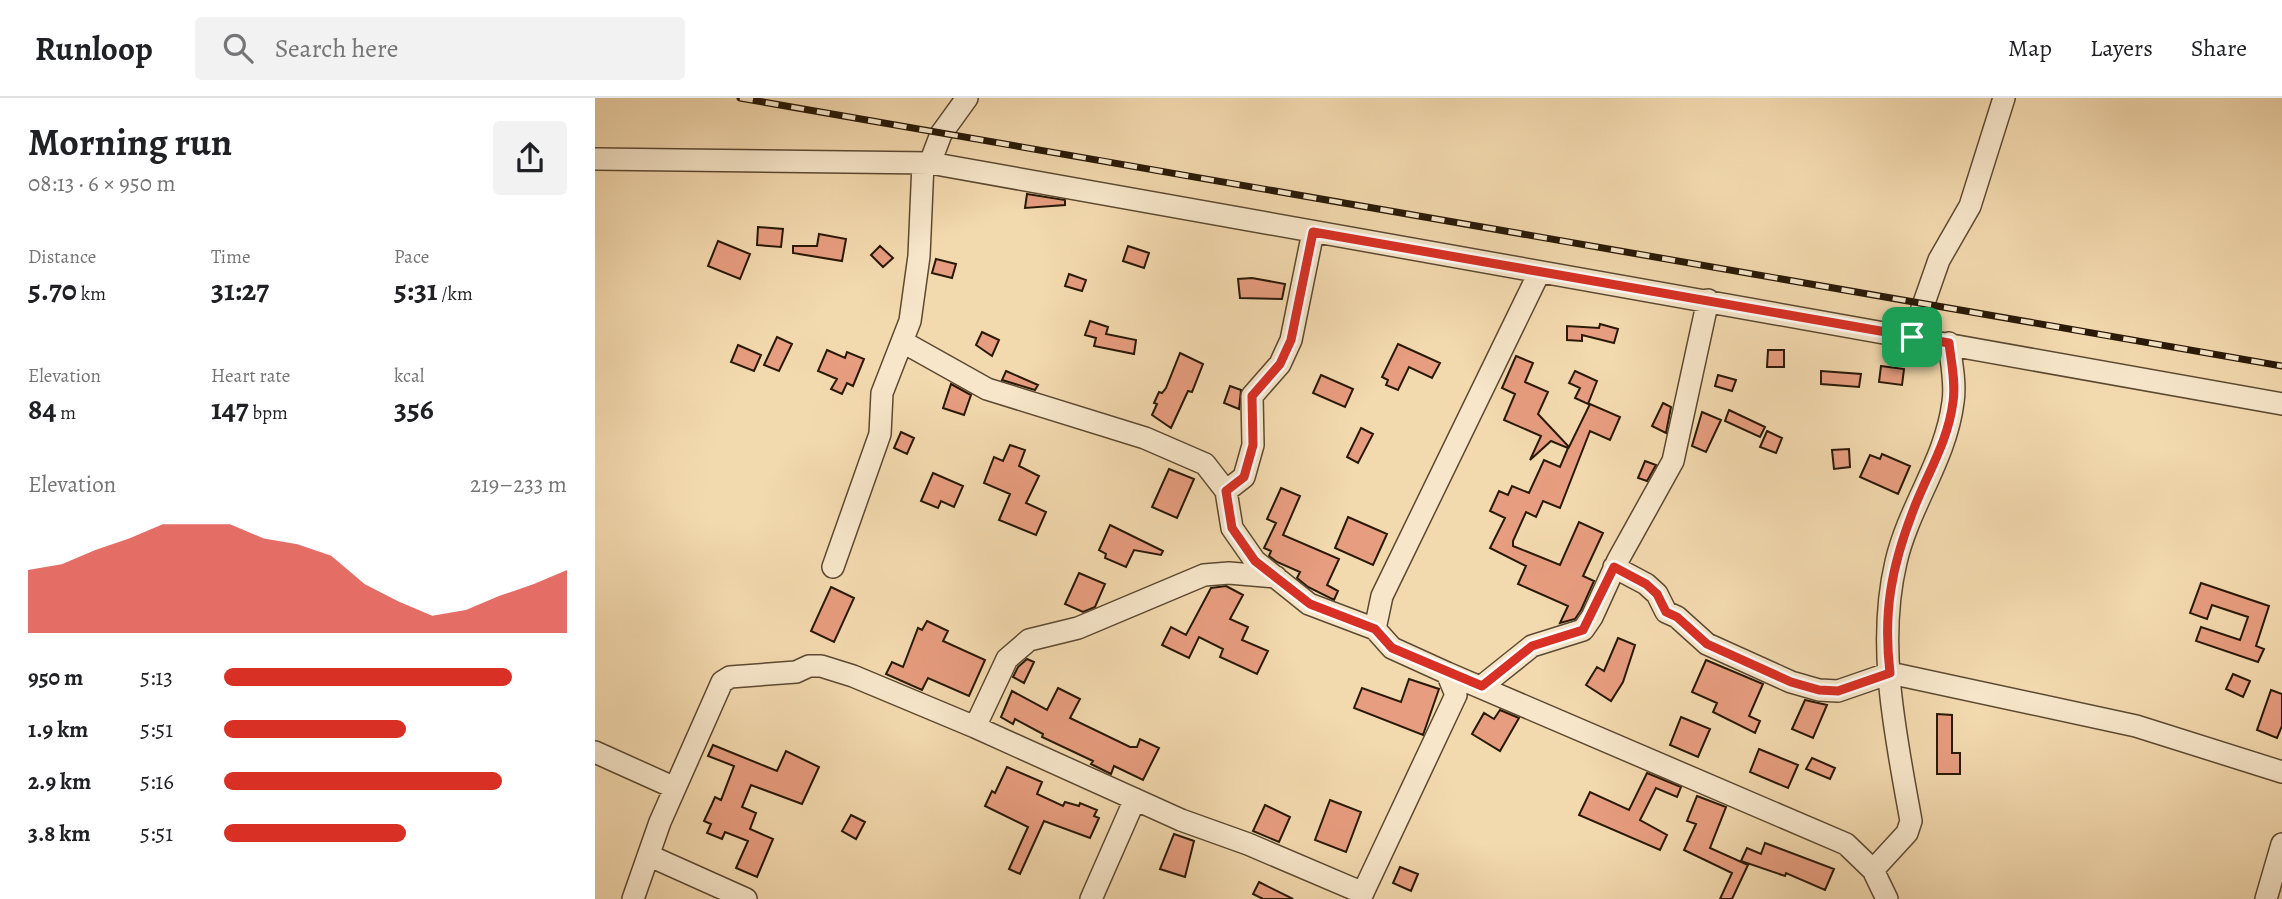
<!DOCTYPE html>
<meta charset="utf-8">
<style>
:root{--surface:#fff;--page:#f2f2f2;--text:#202124;--muted:#757577;--line:#e0e0e0;--accent:#d93025}
body{margin:0;font-family:Alegreya,serif;background:var(--page);color:var(--text);height:100vh;display:flex;flex-direction:column;font-size:26px;white-space:nowrap}
*{box-sizing:border-box;margin:0}
p{font-size:23px;color:var(--muted)}
.icon{flex:none;width:38px;height:38px;fill:none;stroke:currentColor;stroke-width:2;stroke-linecap:round;stroke-linejoin:round}
.map{position:relative;flex:1;overflow:hidden}
.drawer{display:flex;flex-direction:column;background:var(--surface);width:595px}
.drawer>*{flex:none}
.pin{position:absolute;display:grid;place-items:center;width:60px;height:60px;color:#fff;margin:-30px;border-radius:14px;box-shadow:0 4px 10px #0006}
.round{display:grid;place-items:center;flex:none;width:74px;height:74px;border-radius:7px;background:var(--page)}
.head{display:flex;align-items:center;justify-content:space-between;height:119px;padding:0 28px}
h1{font-size:38px;font-weight:700;line-height:52px}
.stats{display:grid;grid-template-columns:repeat(3,1fr);gap:10px;height:119px;padding:7px 28px}
.stats div{display:grid;align-content:center}
.stats b{font-size:30px;font-weight:700}
.stats small{font-size:19px;font-weight:400}
.stats p{font-size:19px}
.chart{height:196px;padding:14px 28px}
.chart p{display:flex;justify-content:space-between}
.chart svg{width:100%;height:126px;margin-top:7px;fill:var(--accent);opacity:.7}
ul{padding:0 28px;list-style:none;font-size:23px}
li{display:grid;grid-template-columns:112px 84px 1fr;align-items:center;height:52px}
li i{height:18px;border-radius:9px;background:var(--accent)}
header{display:flex;align-items:center;gap:42px;box-sizing:border-box;height:98px;padding:0 35px;background:var(--surface);border-bottom:2px solid var(--line)}
header strong{font-size:33px}
nav{display:flex;gap:38px;margin-inline-start:auto;font-size:24px}
.search{width:490px;height:63px;background:var(--page);display:flex;align-items:center;gap:18px;box-sizing:border-box;padding:0 24px;border-radius:7px;color:var(--muted);font-size:26px}
main{display:flex;flex:1;min-height:0}
.map>svg:first-child{display:block}
.building{fill:#e79d7f;stroke:#291907;stroke-width:2}
.lines{fill:none;stroke-linecap:round;stroke-linejoin:round}
.minor-casing{stroke:#5c4931;stroke-width:24}
.minor{stroke:#f7e6ca;stroke-width:21}
.rail-casing{stroke:#291907;stroke-width:7}
.rail{stroke:#f7e6ca;stroke-width:4.5;stroke-dasharray:13;stroke-linecap:butt}
.route-casing{stroke:#fff;stroke-width:14}
.route{stroke:#d93025;stroke-width:9}
</style>
<header>
<strong>Runloop</strong>
<div class="search"><svg class="icon" aria-label="search" viewBox="0 0 24 24"><circle cx="10" cy="10" r="6"/><path d="M15 15l6 6"/></svg>Search here</div>
<nav><a>Map</a><a>Layers</a><a>Share</a></nav>
</header>
<main>
<section class="drawer">
<div class="head"><div><h1>Morning run</h1><p>08:13 · 6 × 950 m</p></div><a class="round"><svg class="icon" aria-label="share" viewBox="0 0 24 24"><path d="M12 15V3M7 8l5-5 5 5M5 13v7h14v-7"/></svg></a></div>
<div class="stats">
<div><p>Distance</p><b>5.70<small> km</small></b></div>
<div><p>Time</p><b>31:27</b></div>
<div><p>Pace</p><b>5:31<small> /km</small></b></div>
</div>
<div class="stats">
<div><p>Elevation</p><b>84<small> m</small></b></div>
<div><p>Heart rate</p><b>147<small> bpm</small></b></div>
<div><p>kcal</p><b>356</b></div>
</div>
<div class="chart"><p><span>Elevation</span>219–233 m</p>
<svg viewBox="0 0 160 44" preserveAspectRatio="none"><path d="M0 44V22L10 20L20 15L30 11L40 6L50 6L60 6L70 11L80 13L90 17L100 27L110 33L120 38L130 36L140 31L150 27L160 22V44z"/></svg>
</div>
<ul>
<li><b>950 m</b>5:13<i style="width:84%"></i></li>
<li><b>1.9 km</b>5:51<i style="width:53%"></i></li>
<li><b>2.9 km</b>5:16<i style="width:81%"></i></li>
<li><b>3.8 km</b>5:51<i style="width:53%"></i></li>
</ul>
</section>
<div class="map">
<svg width="1687" height="801" viewBox="0 0 1687 801">
<rect width="100%" height="100%" fill="#f3d9ae"/>
<filter id="stains"><feTurbulence type="fractalNoise" baseFrequency=".00286" numOctaves="4"/><feColorMatrix values="0 0 0 0 .2 0 0 0 0 .09 0 0 0 0 .02 0 0 0 .5 -.17"/></filter>
<radialGradient id="worn" r=".72"><stop offset=".6" stop-color="#630" stop-opacity="0"/><stop offset="1" stop-color="#630" stop-opacity=".3"/></radialGradient>
<path class="building" d="M432 96 470 102V107L430 110Z
M163 129 188 131 186 149 162 147Z
M224 136 251 141 247 163 198 155V148H222Z
M123 143 155 156 145 181 113 168Z
M285 148 298 160 288 169 276 157Z
M533 148 554 155 549 170 528 163Z
M341 161 361 166 357 180 337 175Z
M474 176 491 182 487 193 470 188Z
M657 180 690 186 687 201 645 200 643 181Z
M495 223 513 229 511 236 541 242 539 256 499 248 501 240 490 237Z
M1005 226 1023 231 1019 245 987 237V243L972 242V228L1004 230Z
M387 234 404 242 397 258 381 247Z
M182 239 197 246 184 273 169 267Z
M803 246 845 265 837 280 814 269 803 292 791 287 793 282 787 279Z
M143 247 166 257 159 273 136 264Z
M232 252 250 260 252 254 269 261 258 288 252 285 247 296 236 291 242 281 223 273Z
M1173 252H1189V269H1172Z
M585 255 608 266 597 294 593 293 576 330 557 317 562 306 559 305 564 294 567 295 571 290Z
M921 258 938 265 930 284 953 294 943 316 974 349 995 306 1025 319 1015 342 995 333 965 410 948 403 941 419 931 414 918 443V448L965 467 984 424 1008 435 988 478 999 483 986 512 980 521 965 525 973 508 923 486 931 468 895 450 910 420 895 413 904 393 913 397 917 388 934 395 949 362 965 369 973 350 956 343 935 362 946 338 909 322 920 296 907 290Z
M1286 268 1309 271 1307 287 1284 284Z
M411 273 443 287 440 292 407 282Z
M980 273 1002 283 993 306 980 300 985 290 974 285Z
M1226 273 1266 276 1264 289 1226 286Z
M726 277 758 291 750 309 718 295Z
M1123 277 1141 282 1137 293 1120 288Z
M356 286 376 297 369 317 348 310Z
M635 288 646 292 644 311 629 305Z
M1068 305 1076 309 1071 335 1057 328Z
M1134 312 1170 329 1165 339 1130 323Z
M1107 314 1126 322 1111 354 1097 348Z
M766 330 778 336 763 365 752 359Z
M1172 333 1187 340 1181 355 1165 349Z
M306 334 319 340 312 356 299 350Z
M415 347 430 352 424 368 444 378 431 405 451 414 441 437 404 422 415 396 389 385 399 359 408 363Z
M1254 351 1255 369 1239 371 1237 352Z
M1287 356 1315 368 1303 396 1265 379 1275 357 1285 361Z
M1050 363 1061 367 1052 383 1043 380Z
M574 371 599 381 582 420 557 409Z
M338 375 368 388 359 409 346 403 343 410 326 403Z
M686 390 705 398 688 437 744 461 732 487 743 493 739 502 713 489 702 480 705 474 682 464 674 458 676 453 669 450 681 425 672 421Z
M753 419 792 436 778 467 740 450Z
M515 427 568 453 566 457 539 452 531 469 510 460 511 456 504 452Z
M484 475 510 486 500 509 488 514 470 506Z
M1606 485 1674 508 1661 548 1669 551 1663 564 1601 543 1606 529 1645 542 1653 519 1617 507 1612 521 1595 515Z
M631 488 648 497 635 521 653 529 647 542 673 553 662 576 625 559 628 551 604 539 594 560 567 547 576 529 591 537 616 490Z
M236 489 259 500 239 544 216 533Z
M332 523 353 533 348 543 390 562 374 598 333 580 327 592 291 576 297 564 308 569 323 530 327 532Z
M1023 540 1040 547 1028 584 1016 603 991 587 1002 569 1009 573Z
M432 561 439 564 429 585 418 579 423 569Z
M1111 562 1168 586 1154 618 1165 623 1160 635 1118 614 1122 605 1097 594Z
M1638 576 1655 583 1648 599 1631 591Z
M814 581 844 591 828 637 759 610 767 590 806 604Z
M463 590 485 601 475 620 535 649H542L545 641 564 650 548 682 519 668 516 676 496 666 498 663 447 639 448 636 420 621 418 626 406 619 417 593 452 612Z
M1676 592 1687 596V628L1682 640 1662 632Z
M1210 602 1232 607 1218 640 1197 631Z
M905 612 924 620 905 653 877 636 889 615 899 621Z
M1342 616 1357 617V655H1365V676H1342Z
M1086 619 1115 631 1103 659 1075 647Z
M118 647 182 673 191 653 224 669 207 706 156 687 147 709 161 715 155 731 178 741 162 779 141 770 153 743 130 734 127 741 112 735 116 726 109 723 117 706 120 699 126 702 139 668 113 658Z
M1164 651 1203 667 1193 690 1155 674Z
M1217 660 1240 670 1235 681 1211 671Z
M412 669 447 684 442 696 468 708 470 704 484 708 485 705 502 712 499 718 504 720 495 740 449 723 425 776 414 771 433 729 390 708 397 693 400 695Z
M1052 675 1086 689 1082 699 1061 690 1045 722 1072 737 1065 752 984 717 995 694 1034 712Z
M1102 698 1131 709 1115 750 1153 767 1137 801H1125L1137 775 1089 752 1101 726 1092 723Z
M735 702 766 714 751 754 720 742Z
M670 707 695 719 684 744 658 733Z
M256 717 270 724 261 741 247 733Z
M579 736 599 743 590 779 565 771Z
M1170 745 1239 771 1230 792 1191 775 1190 778 1146 763 1152 750 1166 756Z
M805 769 823 776 816 793 798 785Z
M664 784 698 801H668L658 796Z"/>
<g class="lines">
<defs>
<path id="minor" d="M0 61 335 65 1687 306
M335 65 346 36 372 0
M1317 239 1344 162 1375 108 1409 0
M308 244 392 291 550 340 610 366 631 393 637 430 660 463 714 506 780 531
M631 393 649 379 658 347 657 298 685 266 696 242 718 134
M238 469 285 336 287 295 315 223 324 158 328 65
M1019 469 1051 486 1062 496 1071 514 1082 519 1112 546 1196 584 1224 592 1243 593 1295 575 1541 628 1687 674
M852 575 1251 746 1278 772 1292 801
M887 588 937 548 988 532 997 519 1023 462 1078 363 1113 202
M380 629 412 561 434 542 483 530 609 477 634 475 681 479
M0 654 80 690
M55 758 151 801
M1278 772 1312 735 1316 723C1301 639 1281 548 1301 464 1314 408 1351 361 1358 304 1361 285 1356 263 1354 245
M38 801 65 724 127 584 135 579 201 574 214 568H226L258 578 380 629 586 722 653 746 768 795
M496 801 540 701
M765 801 861 597 852 575 797 550 780 531 787 498 944 175
M1671 801 1687 746"/>
</defs>
<use href="#minor" class="minor-casing"/>
<use href="#minor" class="minor"/>
<defs>
<path id="rail" d="M145 0 1687 268"/>
</defs>
<use href="#rail" class="rail-casing"/>
<use href="#rail" class="rail"/>
</g>
<g class="lines">
<defs>
<path id="route" d="M718 134 1354 245C1356 263 1361 285 1358 304 1353 344 1332 376 1318 413 1296 470 1288 515 1295 575L1243 593 1224 592 1196 584 1112 546 1082 519 1071 514 1062 496 1051 486 1019 469 988 532 937 548 887 588 797 550 780 531 715 506 660 463 637 430 631 393 649 379 658 347 657 298 685 266 696 242Z"/>
</defs>
<use href="#route" class="route-casing"/>
<use href="#route" class="route"/>
</g>
<rect width="100%" height="100%" filter="url(#stains)"/>
<rect width="100%" height="100%" fill="url(#worn)"/>
</svg>
<div class="pin" style="left:1317px;top:239px;background:#1e9e55"><svg class="icon" aria-label="arrive" viewBox="0 0 24 24"><path d="M6 21V4h12l-3 4 3 4H6"/></svg></div>
</div>
</main>
